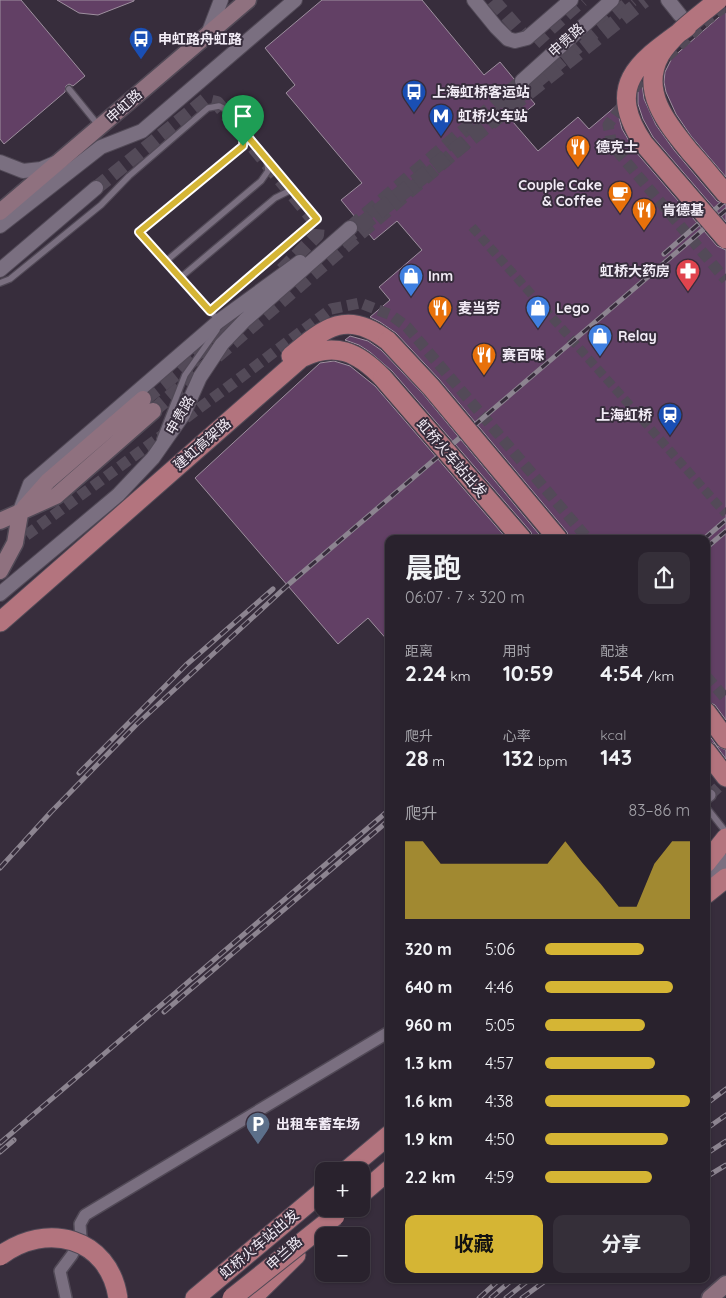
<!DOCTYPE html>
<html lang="zh">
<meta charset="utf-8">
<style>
:root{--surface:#29222d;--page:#352f39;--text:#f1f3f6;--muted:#a5a4aa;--line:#453f49;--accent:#d5b534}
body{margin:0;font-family:Quicksand,"Noto Sans SC",sans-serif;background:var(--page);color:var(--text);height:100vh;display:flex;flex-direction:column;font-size:19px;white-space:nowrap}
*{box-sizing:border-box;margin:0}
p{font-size:16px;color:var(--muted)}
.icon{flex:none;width:28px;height:28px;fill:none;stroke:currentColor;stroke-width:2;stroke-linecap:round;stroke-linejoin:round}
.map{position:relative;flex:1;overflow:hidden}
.sheet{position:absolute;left:385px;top:535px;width:325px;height:748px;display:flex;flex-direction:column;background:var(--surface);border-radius:10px;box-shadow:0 1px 4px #0004,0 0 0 1px var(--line)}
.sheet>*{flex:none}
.tools{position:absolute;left:315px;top:1162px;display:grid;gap:10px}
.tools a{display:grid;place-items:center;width:55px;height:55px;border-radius:10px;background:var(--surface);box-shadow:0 1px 4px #0004,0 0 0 1px var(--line);font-size:25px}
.pin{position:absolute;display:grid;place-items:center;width:42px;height:42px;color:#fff;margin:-51px -21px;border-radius:50% 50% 50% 0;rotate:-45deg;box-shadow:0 0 5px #0007}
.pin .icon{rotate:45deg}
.round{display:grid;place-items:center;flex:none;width:52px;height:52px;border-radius:10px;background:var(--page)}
.head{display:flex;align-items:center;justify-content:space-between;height:85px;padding:0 20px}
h1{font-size:28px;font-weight:700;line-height:38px}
.stats{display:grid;grid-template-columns:repeat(3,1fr);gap:8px;height:85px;padding:5px 20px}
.stats div{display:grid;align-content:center}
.stats b{font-size:21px;font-weight:700}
.stats small{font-size:14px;font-weight:400}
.stats p{font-size:14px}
.chart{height:140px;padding:10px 20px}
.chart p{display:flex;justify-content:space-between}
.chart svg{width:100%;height:90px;margin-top:5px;fill:var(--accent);opacity:.7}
.primary-button{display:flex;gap:10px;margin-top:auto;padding:10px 20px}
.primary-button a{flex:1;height:58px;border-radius:10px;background:var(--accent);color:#111;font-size:20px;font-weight:700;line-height:58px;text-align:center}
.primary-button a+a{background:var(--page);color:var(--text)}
ul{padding:0 20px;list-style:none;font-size:16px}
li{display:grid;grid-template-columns:80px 60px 1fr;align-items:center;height:38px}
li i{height:12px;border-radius:6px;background:var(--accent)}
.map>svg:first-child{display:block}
.building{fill:#624065;stroke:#9e909f}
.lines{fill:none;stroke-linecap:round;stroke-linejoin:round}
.pedestrian-tunnel{stroke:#534a58;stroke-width:9;stroke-dasharray:9 4.5;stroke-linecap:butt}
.minor-tunnel{stroke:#534a58;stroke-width:11;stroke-dasharray:11 5.5;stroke-linecap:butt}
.tertiary-tunnel{stroke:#534a58;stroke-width:14;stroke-dasharray:14 7;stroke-linecap:butt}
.secondary-tunnel{stroke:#534a58;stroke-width:16;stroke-dasharray:16 8;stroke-linecap:butt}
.service-casing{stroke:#514956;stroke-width:8}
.minor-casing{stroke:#514956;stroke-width:14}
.tertiary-casing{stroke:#514956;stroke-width:16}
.secondary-casing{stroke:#514956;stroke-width:19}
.trunk-casing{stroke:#514956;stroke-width:21}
.service{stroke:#7a6f80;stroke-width:5.5}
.minor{stroke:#7a6f80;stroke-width:11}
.tertiary{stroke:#7a6f80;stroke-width:14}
.secondary{stroke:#8f717f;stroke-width:16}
.trunk{stroke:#b3747e;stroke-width:19}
.rail-casing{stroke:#8c8490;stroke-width:5}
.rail{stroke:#372d3c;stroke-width:3;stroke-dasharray:9;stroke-linecap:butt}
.trunk-bridge-casing{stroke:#514956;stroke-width:21;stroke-linecap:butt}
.trunk-bridge{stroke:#b3747e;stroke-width:19}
.route-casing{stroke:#fff;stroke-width:10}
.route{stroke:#d5b534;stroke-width:6}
.labels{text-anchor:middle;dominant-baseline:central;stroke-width:4;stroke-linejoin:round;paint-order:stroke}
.poi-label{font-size:14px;font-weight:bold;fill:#f2ecf6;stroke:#372d3c;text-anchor:start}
.street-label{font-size:14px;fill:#f2ecf6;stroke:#372d3c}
</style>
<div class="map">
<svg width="726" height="1298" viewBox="0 0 726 1298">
<rect width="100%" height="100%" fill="#372d3c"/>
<path class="building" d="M0 0H21L85 76 73 86 69 84 66 86 65 92 4 144 0 139Z
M57 0H134V1L98 15 79 13Z
M322 0H422L484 75 500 62 514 79 515 86 523 90 535 104 513 122 538 151 578 117 589 129 616 106 622 129 635 151 717 246 726 250V720L715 705 706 701V539H569L567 532 439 379 396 333 380 322 370 317 390 300 379 287 422 250 397 221 374 240 341 200 362 183 286 93 295 85 265 48Z
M726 11V177L691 136 676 114 666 92 664 82 665 72 672 58Z
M642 84 644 99 656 125 674 150 717 201 726 205V222L653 137 643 119 638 104V92Z
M350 336 368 341 381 350 423 394 543 539H533L531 532 392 371 370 352 359 345 345 340Z
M334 361 350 366 375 386 507 539H389V642L368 618 338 644 195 478 320 363Z
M706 731 717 746 726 750V759L715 744 706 740Z"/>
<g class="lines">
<path class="pedestrian-tunnel" d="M472 227 726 514"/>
<path class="minor-tunnel" d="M667 57 708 19 726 6
M654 70 637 85 608 125 612 145 726 280
M13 545 232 384 331 309 360 303 391 315 407 327 588 539
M706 676 726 699
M710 795 726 780"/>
<path class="tertiary-tunnel" d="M493 0 532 45 582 0
M96 188 205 100 217 103 318 225 317 235 282 270
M350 228 522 81
M180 370 240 311
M153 411 632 0"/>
<path class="secondary-tunnel" d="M340 242 644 0
M143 399 233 327"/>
<defs>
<path id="service" d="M69 89 99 126
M165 262 261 181 268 171 267 160
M180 278 275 198 293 189
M0 283 10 279 101 205 129 176 208 108 219 106 225 109 234 119 317 219 209 311
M219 321 139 232 243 145 244 132
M160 439 185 375 217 330
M707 808 726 832"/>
<path id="minor" d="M706 798 710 795
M66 1298 60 1271 72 1255 81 1238 80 1224 85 1215 389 1032"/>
<path id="tertiary" d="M474 0 496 27 508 39 515 41 527 38 571 0
M668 0 680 15
M208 34 221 0
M522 81 612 0
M0 162 23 171 41 169 55 163
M0 226 101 147 142 131 295 0
M0 270 96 188
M21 508 30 484 219 321 300 262
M0 594 118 495 153 458 183 415 200 377 222 344 245 320 350 228
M706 878 726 861"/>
<path id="secondary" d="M0 212 248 0
M24 508 48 481 143 399
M0 521 56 496 153 411
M0 571 15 543 20 514
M710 1298 726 1284"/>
<path id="trunk" d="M291 356C325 327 348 309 388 341
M0 622 301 358C335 341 358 352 383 378
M706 712 726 739
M706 751 726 777
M706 863 726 838
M706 894 726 878
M346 1171 389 1135
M361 1194 389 1170
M195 1298 324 1190
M252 1298 296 1255"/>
</defs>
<use href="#service" class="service-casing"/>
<use href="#minor" class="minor-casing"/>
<use href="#tertiary" class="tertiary-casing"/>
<use href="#secondary" class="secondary-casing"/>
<use href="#trunk" class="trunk-casing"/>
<use href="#service" class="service"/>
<use href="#minor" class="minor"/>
<use href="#tertiary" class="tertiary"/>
<use href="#secondary" class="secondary"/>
<use href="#trunk" class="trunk"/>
<defs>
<path id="rail" d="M664 254 726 200
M704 539 726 520
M706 548 726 531
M79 773 186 665 273 589
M0 868 51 812 137 724 289 584 726 210
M164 1012 389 820
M706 1104 726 1089
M706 1129 726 1115
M0 1143 389 810
M0 1152 14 1140
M706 1154 726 1141
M706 1177 726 1165
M479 1298 500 1279
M491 1298 513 1279
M506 1298 530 1279
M522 1298 548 1279"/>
</defs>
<use href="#rail" class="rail-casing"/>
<use href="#rail" class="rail"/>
<defs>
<path id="trunk-bridge" d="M718 0C698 17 674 33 660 55 639 92 669 126 691 153 703 166 714 180 726 194
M687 27C640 61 603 84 644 144L726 239
M388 341 431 387 558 539
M383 378 522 539
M0 1256C46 1221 109 1237 118 1298
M232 1298 335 1216"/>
</defs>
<use href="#trunk-bridge" class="trunk-bridge-casing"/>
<use href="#trunk-bridge" class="trunk-bridge"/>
</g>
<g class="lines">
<defs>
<path id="route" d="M244 132 317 219 210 311 139 232 243 146Z"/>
</defs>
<use href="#route" class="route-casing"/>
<use href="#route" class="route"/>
</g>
<defs>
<symbol id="bus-pin" viewBox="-11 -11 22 30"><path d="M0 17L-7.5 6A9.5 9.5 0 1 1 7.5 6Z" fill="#1a4fb4" stroke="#372d3c"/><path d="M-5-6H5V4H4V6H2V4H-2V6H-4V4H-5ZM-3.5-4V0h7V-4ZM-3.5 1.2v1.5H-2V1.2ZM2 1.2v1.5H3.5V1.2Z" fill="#fff"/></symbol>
<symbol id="metro-pin" viewBox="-11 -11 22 30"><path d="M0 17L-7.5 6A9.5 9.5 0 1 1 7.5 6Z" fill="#1a4fb4" stroke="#372d3c"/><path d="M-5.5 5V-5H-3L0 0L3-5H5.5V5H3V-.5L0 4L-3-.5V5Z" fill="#fff"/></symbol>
<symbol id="restaurant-pin" viewBox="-11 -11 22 30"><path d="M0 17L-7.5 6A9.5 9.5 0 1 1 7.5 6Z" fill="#e8710a" stroke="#372d3c"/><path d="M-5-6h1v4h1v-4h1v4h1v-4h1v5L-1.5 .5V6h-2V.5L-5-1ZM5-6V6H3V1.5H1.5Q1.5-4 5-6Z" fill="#fff"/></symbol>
<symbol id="cafe-pin" viewBox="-11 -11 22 30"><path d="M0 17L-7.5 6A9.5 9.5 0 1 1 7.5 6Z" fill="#e8710a" stroke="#372d3c"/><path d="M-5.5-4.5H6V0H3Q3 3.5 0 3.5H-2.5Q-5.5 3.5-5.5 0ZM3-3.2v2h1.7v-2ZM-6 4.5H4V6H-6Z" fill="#fff"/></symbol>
<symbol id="pharmacy-pin" viewBox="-11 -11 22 30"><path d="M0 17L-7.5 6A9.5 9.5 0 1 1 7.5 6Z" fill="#e0444e" stroke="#372d3c"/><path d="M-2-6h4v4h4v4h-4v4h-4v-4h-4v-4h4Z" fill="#fff"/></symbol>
<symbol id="shop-pin" viewBox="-11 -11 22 30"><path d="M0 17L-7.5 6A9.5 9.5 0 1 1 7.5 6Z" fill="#3f7fe0" stroke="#372d3c"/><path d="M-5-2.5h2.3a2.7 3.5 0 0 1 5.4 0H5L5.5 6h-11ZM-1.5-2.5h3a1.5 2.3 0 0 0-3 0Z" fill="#fff"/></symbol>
<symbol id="station-pin" viewBox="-11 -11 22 30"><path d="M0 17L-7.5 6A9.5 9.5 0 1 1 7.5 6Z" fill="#1a4fb4" stroke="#372d3c"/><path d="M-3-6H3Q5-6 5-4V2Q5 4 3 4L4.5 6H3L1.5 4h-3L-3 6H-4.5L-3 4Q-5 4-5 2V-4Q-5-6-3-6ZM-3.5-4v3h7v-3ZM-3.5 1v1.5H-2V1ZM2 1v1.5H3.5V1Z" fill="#fff"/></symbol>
<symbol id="parking-pin" viewBox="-11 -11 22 30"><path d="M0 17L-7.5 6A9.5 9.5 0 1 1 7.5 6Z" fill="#5c6f8a" stroke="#372d3c"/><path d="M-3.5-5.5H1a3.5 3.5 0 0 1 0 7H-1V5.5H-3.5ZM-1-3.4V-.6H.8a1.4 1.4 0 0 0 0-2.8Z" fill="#fff"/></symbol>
</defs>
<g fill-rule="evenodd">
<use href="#bus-pin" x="127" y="25" width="28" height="38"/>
<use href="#bus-pin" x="400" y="78" width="28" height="38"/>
<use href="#metro-pin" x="427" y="102" width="28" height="38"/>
<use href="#restaurant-pin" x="564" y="133" width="28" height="38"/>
<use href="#cafe-pin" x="606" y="179" width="28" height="38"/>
<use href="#restaurant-pin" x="630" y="196" width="28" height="38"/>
<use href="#pharmacy-pin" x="674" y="257" width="28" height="38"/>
<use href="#shop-pin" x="397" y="262" width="28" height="38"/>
<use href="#restaurant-pin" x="426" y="294" width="28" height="38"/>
<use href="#shop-pin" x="524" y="294" width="28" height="38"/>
<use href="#shop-pin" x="586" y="322" width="28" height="38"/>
<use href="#restaurant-pin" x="470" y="341" width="28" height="38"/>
<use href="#station-pin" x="656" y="401" width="28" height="38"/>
<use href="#parking-pin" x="244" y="1110" width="28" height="38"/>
</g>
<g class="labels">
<g class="poi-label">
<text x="158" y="39">申虹路舟虹路</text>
<text x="432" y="92">上海虹桥客运站</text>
<text x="458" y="116">虹桥火车站</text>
<text x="596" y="147">德克士</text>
<text x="602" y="185" text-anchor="end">Couple Cake<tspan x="602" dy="16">&amp; Coffee</tspan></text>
<text x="662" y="210">肯德基</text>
<text x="670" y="271" text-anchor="end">虹桥大药房</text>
<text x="428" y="276">Inm</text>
<text x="458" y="308">麦当劳</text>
<text x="556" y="308">Lego</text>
<text x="618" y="336">Relay</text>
<text x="502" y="355">赛百味</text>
<text x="652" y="415" text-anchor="end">上海虹桥</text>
<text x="276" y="1124">出租车蓄车场</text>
</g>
<g class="street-label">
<text transform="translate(566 40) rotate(-42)">申贵路</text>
<text transform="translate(124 106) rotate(-42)">申虹路</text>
<text transform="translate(180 415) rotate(-60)">申贵路</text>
<text transform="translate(202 444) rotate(-41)">建虹高架路</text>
<text transform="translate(452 458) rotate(49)">虹桥火车站出发</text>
<text transform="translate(259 1244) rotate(-40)">虹桥火车站出发</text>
<text transform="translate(284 1253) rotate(-42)">申兰路</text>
</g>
</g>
</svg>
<div class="tools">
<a>+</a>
<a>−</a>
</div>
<div class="pin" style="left:243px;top:146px;background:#1e9e55"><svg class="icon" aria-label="arrive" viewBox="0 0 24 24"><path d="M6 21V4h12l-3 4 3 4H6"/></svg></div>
<section class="sheet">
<div class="head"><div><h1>晨跑</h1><p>06:07 · 7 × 320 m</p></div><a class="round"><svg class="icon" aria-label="share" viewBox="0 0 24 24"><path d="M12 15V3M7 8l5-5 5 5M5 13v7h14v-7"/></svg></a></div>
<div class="stats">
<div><p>距离</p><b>2.24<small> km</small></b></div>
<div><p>用时</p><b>10:59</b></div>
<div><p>配速</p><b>4:54<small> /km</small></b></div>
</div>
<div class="stats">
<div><p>爬升</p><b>28<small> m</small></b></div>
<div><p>心率</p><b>132<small> bpm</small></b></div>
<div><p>kcal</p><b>143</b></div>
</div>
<div class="chart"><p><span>爬升</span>83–86 m</p>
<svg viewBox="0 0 160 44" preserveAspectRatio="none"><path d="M0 44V6L10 6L20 17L30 17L40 17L50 17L60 17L70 17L80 17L90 6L100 17L110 27L120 38L130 38L140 17L150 6L160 6V44z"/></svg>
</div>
<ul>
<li><b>320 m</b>5:06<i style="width:68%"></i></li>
<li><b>640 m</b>4:46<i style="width:88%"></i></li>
<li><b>960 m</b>5:05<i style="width:69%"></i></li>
<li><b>1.3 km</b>4:57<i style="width:76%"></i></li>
<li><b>1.6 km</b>4:38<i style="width:100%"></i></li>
<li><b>1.9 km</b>4:50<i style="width:85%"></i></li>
<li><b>2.2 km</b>4:59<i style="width:74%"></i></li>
</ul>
<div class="primary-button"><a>收藏</a><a>分享</a></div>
</section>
</div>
